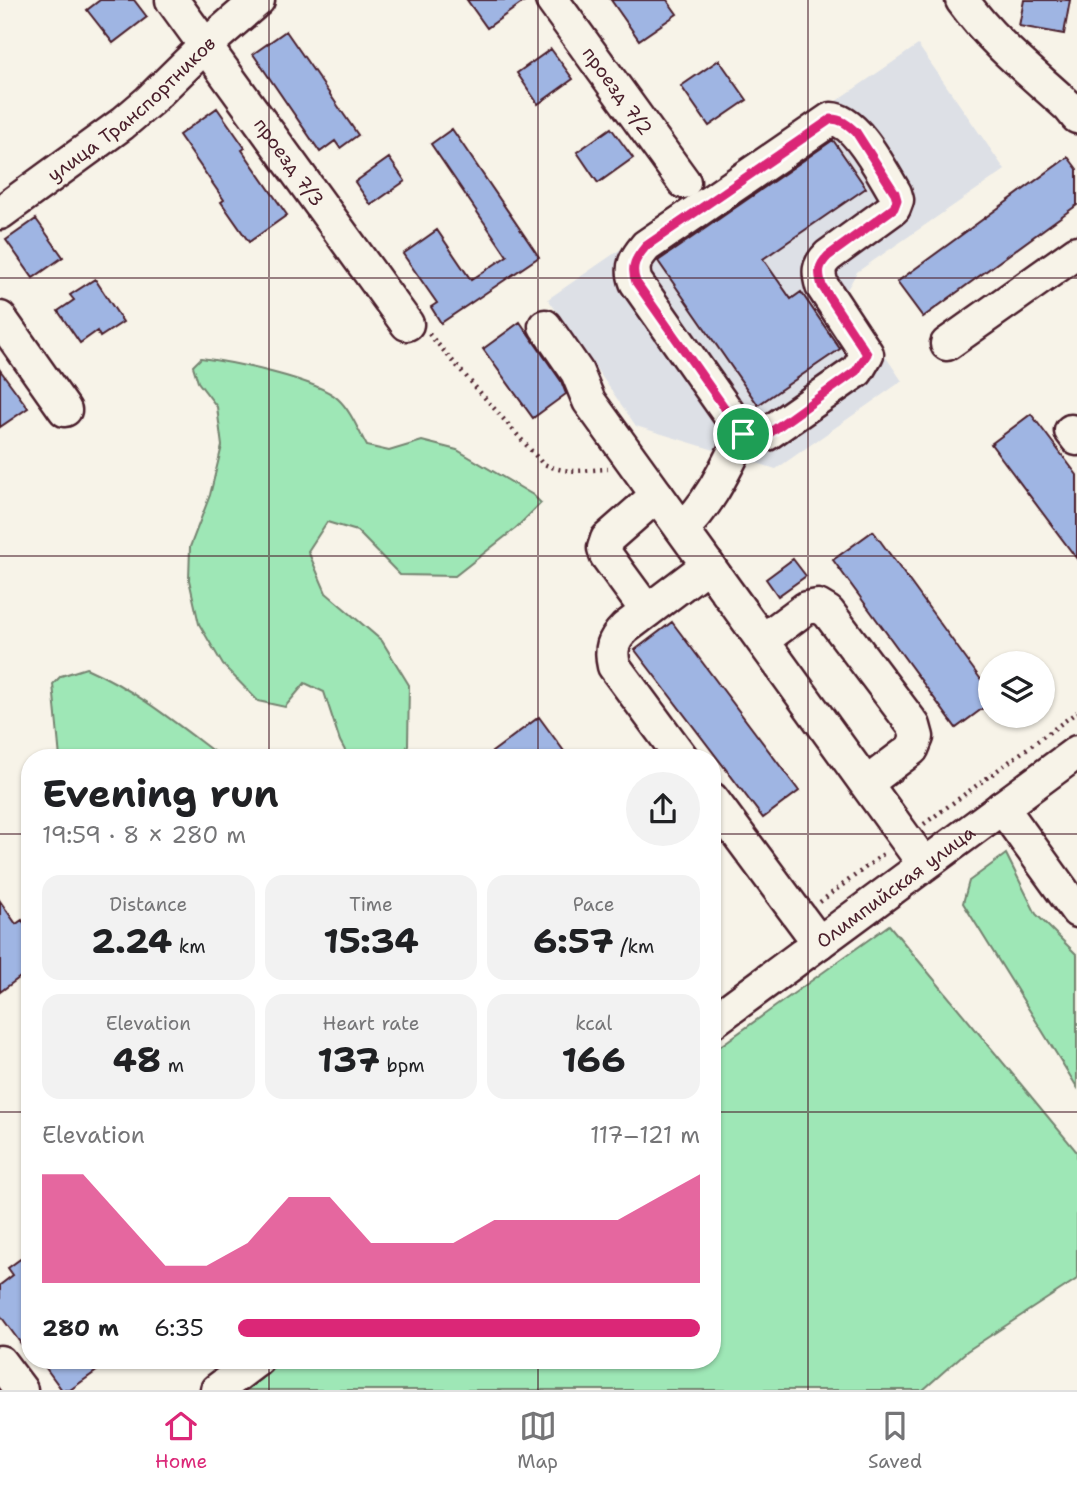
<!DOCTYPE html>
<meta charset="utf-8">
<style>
:root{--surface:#fff;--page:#f2f2f2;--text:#202124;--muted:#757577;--line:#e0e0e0;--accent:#db2777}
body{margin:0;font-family:"Shantell Sans",sans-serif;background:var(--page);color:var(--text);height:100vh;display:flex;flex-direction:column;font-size:26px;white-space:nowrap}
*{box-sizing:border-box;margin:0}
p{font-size:23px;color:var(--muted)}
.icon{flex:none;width:38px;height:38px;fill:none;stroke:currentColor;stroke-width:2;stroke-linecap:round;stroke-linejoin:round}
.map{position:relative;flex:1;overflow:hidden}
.side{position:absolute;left:21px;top:749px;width:700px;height:620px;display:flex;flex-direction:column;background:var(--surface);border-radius:28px;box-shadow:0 2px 5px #0004}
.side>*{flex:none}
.tools{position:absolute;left:978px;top:651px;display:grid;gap:14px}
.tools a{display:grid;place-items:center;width:77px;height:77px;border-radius:50%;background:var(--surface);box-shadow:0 2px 5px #0004;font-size:35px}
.pin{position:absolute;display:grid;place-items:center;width:60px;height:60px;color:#fff;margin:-30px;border:4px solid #fff;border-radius:50%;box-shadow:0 2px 7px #0007}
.round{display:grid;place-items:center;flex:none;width:74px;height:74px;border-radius:37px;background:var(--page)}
.head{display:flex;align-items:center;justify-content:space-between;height:119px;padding:0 21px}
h1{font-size:38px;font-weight:700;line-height:52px}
.figures{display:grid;grid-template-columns:repeat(3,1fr);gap:10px;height:119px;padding:7px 21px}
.figures div{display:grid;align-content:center;border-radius:18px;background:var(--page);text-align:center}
.figures b{font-size:35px;font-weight:700}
.figures small{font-size:19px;font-weight:400}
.figures p{font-size:19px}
.chart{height:196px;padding:14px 21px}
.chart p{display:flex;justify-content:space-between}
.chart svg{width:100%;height:126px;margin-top:7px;fill:var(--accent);opacity:.7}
ul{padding:0 21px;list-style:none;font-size:23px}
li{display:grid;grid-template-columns:112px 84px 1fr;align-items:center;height:52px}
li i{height:18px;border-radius:9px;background:var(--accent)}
.menu{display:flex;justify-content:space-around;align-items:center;height:98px;border-top:2px solid var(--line);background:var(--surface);font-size:19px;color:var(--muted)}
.menu a{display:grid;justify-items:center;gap:4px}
.menu .active{color:var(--accent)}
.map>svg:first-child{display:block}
.built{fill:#dde0e6}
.green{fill:#9ee7b6;stroke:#748370;stroke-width:2}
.building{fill:#9fb5e3;stroke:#4a1f2b;stroke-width:2}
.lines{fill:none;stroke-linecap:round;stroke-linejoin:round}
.minor-casing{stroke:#4a1f2b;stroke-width:37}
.path{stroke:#4a1f2b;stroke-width:4.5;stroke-dasharray:2 5;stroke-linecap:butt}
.minor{stroke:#f7f3e8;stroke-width:32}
.route-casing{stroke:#fff;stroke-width:14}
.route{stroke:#db2777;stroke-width:9}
.grid{fill:none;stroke:#4a1f2b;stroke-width:2;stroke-opacity:0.55}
.labels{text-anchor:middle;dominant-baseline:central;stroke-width:6;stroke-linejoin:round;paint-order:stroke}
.street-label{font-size:19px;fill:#4a1f2b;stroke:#f7f3e8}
</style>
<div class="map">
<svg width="1077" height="1390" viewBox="0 0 1077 1390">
<rect width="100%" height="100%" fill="#f7f3e8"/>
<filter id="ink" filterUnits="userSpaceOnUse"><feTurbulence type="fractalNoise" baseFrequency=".0143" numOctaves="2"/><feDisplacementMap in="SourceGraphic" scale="14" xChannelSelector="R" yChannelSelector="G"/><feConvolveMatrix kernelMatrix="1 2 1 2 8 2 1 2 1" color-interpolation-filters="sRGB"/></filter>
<g filter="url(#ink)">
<path class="built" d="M918 45 1005 170 857 272 844 295 902 381 776 469 636 426 548 299Z"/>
<path class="green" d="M201 358C231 362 317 379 338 399 351 411 358 430 367 446L389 451 422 441 457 450 533 495 541 503 516 528 455 576 400 575 357 531 327 522 308 551 326 593 382 641 409 685 408 745 402 758H349L340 741 324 692 305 683 285 707 258 701 223 665 199 624 189 580 190 547 210 495 222 446 217 407 198 382 193 366Z
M86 668C136 690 178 725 222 758H60L53 684 61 676Z
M1006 854 1036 914 1077 955V1087L963 903 969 881Z
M889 925 1077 1152V1279L967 1351 923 1390H242L284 1360H712V1052Z"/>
<path class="building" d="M100 0H134L147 17 113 43 87 10Z
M467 0H526L487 28Z
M611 0H667L677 14 639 40Z
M1024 0H1070L1064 34 1019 26Z
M286 31 358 135 340 148 335 141 320 152 253 54Z
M551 49 573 79 538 104 517 73Z
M719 60 747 100 709 126 681 86Z
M217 108 245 148 242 150 287 215 249 242 221 202 224 200 179 135Z
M611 128 633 158 598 183 577 152Z
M452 129 539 257 441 323 431 307 437 303 403 254 437 230 471 280 507 256 431 144Z
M833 140 866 188 763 259 791 299 801 292 840 349 758 405 658 261Z
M1068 157 1077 169V205L923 317 897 282Z
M389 158 405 181 371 205 355 182Z
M36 219 63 257 33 278 6 240Z
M95 279 123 322 100 337 97 331 80 343 58 311 74 300 70 295Z
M520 322 561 381 566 394 533 418 483 349Z
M0 370 28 408 0 427Z
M1031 414 1077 475V559L991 444Z
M873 531 990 692V703L956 728 833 560Z
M793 559 806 576 778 596 766 579Z
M672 622 799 791 763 818 635 650Z
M539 717 569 758H484Z
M0 901 16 924 22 920 30 932V961L23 966 27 972 0 992Z
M30 1252V1356L0 1315V1285L13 1275 8 1268Z
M40 1360H112L70 1390H62Z"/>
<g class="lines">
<defs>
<g id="minor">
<path id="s1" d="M172 0 407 324"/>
<path id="s2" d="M552 0 684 182"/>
<path d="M962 0C994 44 1030 71 1069 107L1077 117"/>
<path id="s3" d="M0 213 122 124 149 101 205 46 258 0"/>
<path d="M0 318 65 410"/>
<path d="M545 326 577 372 589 401 924 864"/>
<path d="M947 344 1077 252"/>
<path d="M1071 431 1077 439"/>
<path d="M682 529C710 504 726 467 743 434L636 282C630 266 636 258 646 246L831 119C857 120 882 172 895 193L897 200 894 208 828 256C818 266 818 272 822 286L867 354 857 371 767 434 750 437 743 434"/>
<path d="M647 611 606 555 604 548 607 539 657 495"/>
<path d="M763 640 806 608 818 606 828 612 914 726 917 737 912 749 867 783"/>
<path d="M682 758 614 666C610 649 613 640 625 628L708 565"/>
<path d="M712 799 819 943"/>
<path d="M1002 807 1077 911"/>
<path id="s4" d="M712 1022 1077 752"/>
<path d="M0 1362 21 1390"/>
<path d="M217 1390 257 1360"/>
</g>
</defs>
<use href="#minor" class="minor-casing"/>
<path class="path" d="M429 334 542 463C567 475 582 470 608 469
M924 824 1077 712
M820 902 886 852"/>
<use href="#minor" class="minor"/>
</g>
</g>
<g class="lines" filter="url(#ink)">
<defs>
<path id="route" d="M831 119C842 119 848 125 856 132L895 193 897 200 894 208 828 256C818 266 818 272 822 286L867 354 856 371 768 434 750 437 743 434 636 282C630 266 636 258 646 246Z"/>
</defs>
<use href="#route" class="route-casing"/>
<use href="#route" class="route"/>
</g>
<path class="grid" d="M269 0V758M538 0V758M808 0V1390M0 278H1077M0 556H1077M0 834H30M712 834H1077M0 1112H30M712 1112H1077M269 1360V1390M538 1360V1390"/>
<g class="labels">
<g class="street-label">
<text stroke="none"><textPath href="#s2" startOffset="112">проезд 7/2</textPath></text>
<text stroke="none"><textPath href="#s3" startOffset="168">улица Транспортников</textPath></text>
<text stroke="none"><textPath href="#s1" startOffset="200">проезд 7/3</textPath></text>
<text stroke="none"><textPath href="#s4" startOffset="228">Олимпийская улица</textPath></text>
</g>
</g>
</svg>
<div class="tools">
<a><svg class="icon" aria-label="layers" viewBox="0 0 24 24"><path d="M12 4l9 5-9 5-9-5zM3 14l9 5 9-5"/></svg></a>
</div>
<div class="pin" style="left:743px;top:434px;background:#1e9e55"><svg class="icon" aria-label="arrive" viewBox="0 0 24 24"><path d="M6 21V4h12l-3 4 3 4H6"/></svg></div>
<section class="side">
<div class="head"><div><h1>Evening run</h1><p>19:59 · 8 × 280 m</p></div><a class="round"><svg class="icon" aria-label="share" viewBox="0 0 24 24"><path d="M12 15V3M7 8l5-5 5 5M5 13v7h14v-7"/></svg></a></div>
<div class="figures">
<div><p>Distance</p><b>2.24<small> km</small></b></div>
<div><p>Time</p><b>15:34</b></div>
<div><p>Pace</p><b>6:57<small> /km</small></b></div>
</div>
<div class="figures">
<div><p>Elevation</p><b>48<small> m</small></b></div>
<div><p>Heart rate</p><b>137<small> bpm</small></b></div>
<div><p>kcal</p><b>166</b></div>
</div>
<div class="chart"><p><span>Elevation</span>117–121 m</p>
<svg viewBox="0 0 160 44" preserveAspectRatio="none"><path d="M0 44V6L10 6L20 22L30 38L40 38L50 30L60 14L70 14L80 30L90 30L100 30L110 22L120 22L130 22L140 22L150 14L160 6V44z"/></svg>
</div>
<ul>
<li><b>280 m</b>6:35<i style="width:100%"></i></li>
</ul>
</section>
</div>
<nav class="menu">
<a class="active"><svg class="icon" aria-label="home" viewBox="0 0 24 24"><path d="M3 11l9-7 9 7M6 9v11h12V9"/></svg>Home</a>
<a><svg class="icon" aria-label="map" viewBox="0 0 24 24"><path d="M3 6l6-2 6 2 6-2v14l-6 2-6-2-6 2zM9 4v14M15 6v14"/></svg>Map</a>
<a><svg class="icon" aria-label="saved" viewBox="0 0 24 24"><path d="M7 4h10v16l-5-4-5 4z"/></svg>Saved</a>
</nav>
